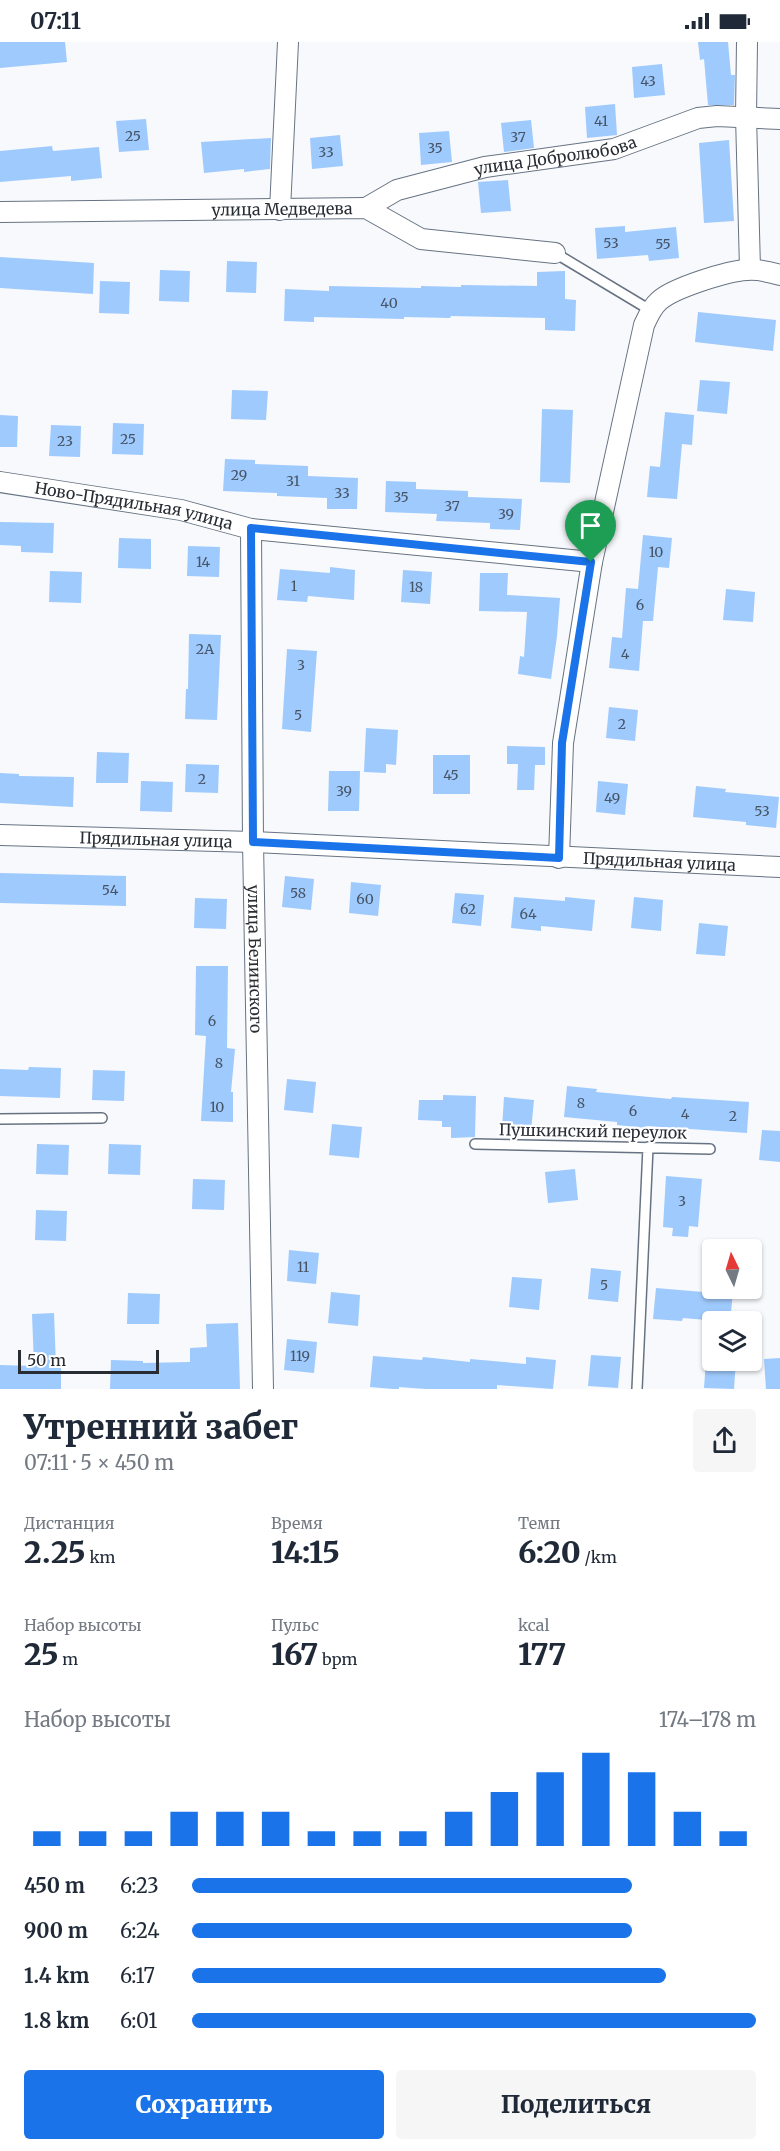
<!DOCTYPE html>
<html lang="ru">
<meta charset="utf-8">
<style>
:root{--surface:#fff;--page:#f6f6f7;--text:#1f2937;--muted:#747a83;--accent:#1a73e8}
body{margin:0;font-family:Merriweather,serif;background:var(--page);color:var(--text);height:100vh;display:flex;flex-direction:column;font-size:22px;white-space:nowrap}
*{box-sizing:border-box;margin:0}
p{font-size:20px;color:var(--muted)}
.icon{flex:none;width:33px;height:33px;fill:none;stroke:currentColor;stroke-width:2;stroke-linecap:round;stroke-linejoin:round}
.map{position:relative;height:1347px;overflow:hidden}
.side{display:flex;flex-direction:column;background:var(--surface);flex:1}
.side>*{flex:none}
.needle{width:39px;rotate:355deg}
.tools{position:absolute;left:702px;top:1197px;display:grid;gap:12px}
.tools a{display:grid;place-items:center;width:60px;height:60px;border-radius:6px;background:var(--surface);box-shadow:0 2px 4px #0004;font-size:30px}
.scale{position:absolute;left:18px;bottom:15px;width:141px;box-sizing:border-box;padding-left:6px;border:3px solid #282d33;border-top:0;font-size:16px;line-height:21px;white-space:nowrap;color:#282d33;-webkit-text-stroke:4px #fff;paint-order:stroke}
.pin{position:absolute;display:grid;place-items:center;width:51px;height:51px;color:#fff;margin:-62px -26px;border-radius:50% 50% 50% 0;rotate:-45deg;box-shadow:0 0 6px #0007}
.pin .icon{rotate:45deg}
.round{display:grid;place-items:center;flex:none;width:63px;height:63px;border-radius:6px;background:var(--page)}
.head{display:flex;align-items:center;justify-content:space-between;height:102px;padding:0 24px}
h1{font-size:33px;font-weight:800;line-height:45px}
.metrics{display:grid;grid-template-columns:repeat(3,1fr);gap:9px;height:102px;padding:6px 24px}
.metrics div{display:grid;align-content:center}
.metrics b{font-size:30px;font-weight:800}
.metrics small{font-size:16px;font-weight:400}
.metrics p{font-size:16px}
.chart{height:168px;padding:12px 24px}
.chart p{display:flex;justify-content:space-between}
.chart svg{width:100%;height:108px;margin-top:6px;stroke:var(--accent);stroke-width:6}
.action{display:flex;gap:12px;margin-top:auto;padding:12px 24px}
.action a{flex:1;height:69px;border-radius:6px;background:var(--accent);color:#fff;font-size:24px;font-weight:800;line-height:69px;text-align:center}
.action a+a{background:var(--page);color:var(--text)}
ul{padding:0 24px;list-style:none;font-size:20px}
li{display:grid;grid-template-columns:96px 72px 1fr;align-items:center;height:45px}
li i{height:15px;border-radius:8px;background:var(--accent)}
.status{display:flex;justify-content:space-between;align-items:center;height:42px;padding:0 30px;background:var(--surface);direction:ltr}
.status svg{height:16px;fill:currentColor}
.map>svg:first-child{display:block}
.building{fill:#9fcafd}
.lines{fill:none;stroke-linecap:round;stroke-linejoin:round}
.service-casing{stroke:#677382;stroke-width:12}
.minor-casing{stroke:#677382;stroke-width:22}
.service{stroke:#fff;stroke-width:9}
.minor{stroke:#fff;stroke-width:20}
.route-casing{stroke:#fff;stroke-width:12}
.route{stroke:#1a73e8;stroke-width:8}
.labels{text-anchor:middle;dominant-baseline:central;stroke-width:4.5;stroke-linejoin:round;paint-order:stroke}
.number-label{font-size:14px;fill:#465466}
.street-label{font-size:16px;fill:#282d33;stroke:#fff}
</style>
<div class="status"><b>07:11</b><svg viewBox="0 0 49 12"><path d="M0 12V9h3v3zM5 12V6h3v6zM10 12V3h3v9zM15 12V0h3v12zM26 1h20v11H26zM47 4h2v5h-2z"/></svg></div>
<div class="map">
<svg width="780" height="1347" viewBox="0 0 780 1347">
<rect width="100%" height="100%" fill="#f7f9fd"/>
<path class="building" d="M0 0H65L67 20 0 26Z
M698 0H728L731 33H735L734 63H708L704 17 700 18Z
M662 22 665 53 634 56 632 25Z
M615 62 617 93 587 96 585 65Z
M146 77 149 108 119 110 116 79Z
M531 78 534 106 504 110 501 81Z
M449 89 452 120 421 123 419 91Z
M340 93 343 124 312 127 310 96Z
M271 96 270 127 244 130V127L204 131 201 100Z
M729 98 734 179 704 181 699 101Z
M52 104 53 109 99 105 102 136 71 139V134L0 140V109Z
M508 138 511 169 481 171 478 140Z
M625 184V190L676 185 679 216 649 219 648 213 597 217 595 186Z
M0 215 94 221 93 252 0 246Z
M227 219 257 220 256 251 226 250Z
M160 228 190 229 189 260 159 259Z
M565 229V257L576 258 575 289 545 288V276L451 274 450 276 404 275V277L314 275V280L284 279 285 247 329 249V244L421 246V244L461 245V243L537 244V230Z
M100 239 130 240 129 272 99 271Z
M698 270 776 278 773 309 695 300Z
M700 338 730 340 727 372 697 369Z
M232 348 268 349 266 378 231 377Z
M542 367 573 368 570 441 540 440Z
M665 370 694 373 692 403 682 402 677 457 647 455 650 424 660 425Z
M0 373 18 374 17 405H0Z
M113 381 144 382 143 413 112 412Z
M51 383 81 384 80 415 49 414Z
M225 417 255 418V422L308 424V434L358 436 357 467H327V456L277 454V451L223 449Z
M386 439 416 440V447L468 449V455L522 457 520 488 490 487V481L436 479 437 472 385 470Z
M0 480 54 481 53 511 21 510V504L0 503Z
M643 493 672 496 669 526 658 525 653 579H643L639 629 609 626 612 595 622 596 626 546 638 547Z
M119 496 151 497V527L118 526Z
M188 504 220 505 219 535 187 534Z
M330 525 355 528 354 558 308 554 307 560 277 558 280 527 330 531Z
M403 528 432 530 430 562 401 560Z
M50 529 82 530 81 561 49 560Z
M480 531H508L507 553 560 556 557 594 551 637 518 632 520 614 524 615 527 570 479 569Z
M726 547 755 550 753 580 723 578Z
M189 592 221 593 217 678 185 677 186 647H188Z
M287 607 317 609 311 690 282 687Z
M609 665 638 668 635 699 606 696Z
M366 686 398 688 396 723 386 722V731L364 730Z
M507 704 545 705V723H535L534 748H517L518 722H507Z
M97 710 129 711 128 741H96Z
M433 713H470V752H433Z
M186 722 219 723 218 751 185 750Z
M329 729H360L359 769H328Z
M0 731 19 732V734L74 735 73 765 0 761Z
M141 739 173 740 172 770 140 769Z
M598 739 628 742 625 773 596 770Z
M696 744 726 747 725 750 779 755 776 786 746 783V780L693 775Z
M0 831 126 834V864L0 861Z
M285 834 314 837 311 868 282 865Z
M351 840 381 843 378 874 349 871Z
M455 851 484 853 481 884 452 881Z
M514 855 565 859V855L595 858 592 889 541 884V889L511 886Z
M634 855 663 858 661 889 631 886Z
M195 856 227 857 226 887 194 886Z
M699 881 728 884 725 914 696 912Z
M196 924H228L227 1006 235 1007 231 1050H233V1080L201 1079 206 994 195 993Z
M29 1025 61 1026 60 1056 0 1054V1027L28 1028Z
M93 1028 125 1029 124 1059 92 1058Z
M287 1037 316 1040 313 1071 284 1068Z
M567 1044 597 1047 596 1050 671 1057 672 1055 749 1060 747 1091 647 1084 646 1086 617 1083V1080L564 1075Z
M443 1053 476 1054 475 1095 451 1096V1085H442V1079L418 1078 419 1058H443Z
M504 1055 534 1058 531 1089 502 1086Z
M332 1082 362 1085 359 1116 329 1113Z
M762 1088 780 1089V1120L759 1118Z
M37 1102 69 1103 68 1133 36 1132Z
M109 1102 141 1103 140 1133 108 1132Z
M575 1127 578 1158 548 1161 545 1130Z
M666 1134 702 1137 698 1185 689 1184 688 1195 672 1194 673 1186 663 1185Z
M193 1137 225 1138 224 1168 192 1167Z
M36 1168 67 1169 66 1199 35 1198Z
M289 1208 319 1211 316 1242 287 1239Z
M591 1226 621 1229 618 1260 588 1257Z
M512 1235 542 1237 539 1268 509 1265Z
M656 1246 703 1250 704 1246 733 1249 730 1280 683 1276 682 1279 653 1277Z
M331 1250 360 1253 358 1284 328 1281Z
M128 1251 160 1252 159 1282H127Z
M54 1271 56 1324 61 1325V1347H0V1323L34 1324 32 1272Z
M238 1281 240 1347H110L111 1318 143 1319V1321L190 1320V1306L207 1305 206 1282Z
M287 1297 317 1300 314 1331 284 1328Z
M591 1313 621 1315 618 1346 588 1344Z
M373 1314 422 1318 423 1315 470 1320V1317L526 1322V1315L556 1318 553 1347 497 1343V1347H426L399 1345V1347H393L370 1345Z
M780 1316V1347H766L764 1317Z
M706 1318H736L734 1347 704 1346Z"/>
<g class="lines">
<defs>
<path id="service" d="M555 211 650 268
M0 1077 102 1076
M475 1102 710 1107
M637 1347 648 1105"/>
<g id="minor">
<path d="M747 0 746 74 750 227"/>
<path id="s1" d="M366 166 397 148 485 125 614 107 698 76 717 74 780 77"/>
<path d="M280 168 288 0"/>
<path id="s2" d="M0 170 366 166 421 197 555 211"/>
<path id="s3" d="M0 440 181 468 251 487 592 520"/>
<path id="s4" d="M251 487 253 800 263 1347"/>
<path id="s5" d="M0 793 253 800 780 825"/>
<path d="M559 816 563 701 592 520 644 283C648 275 651 266 659 259 673 246 727 229 747 228 758 227 770 230 780 233"/>
</g>
</defs>
<use href="#service" class="service-casing"/>
<use href="#minor" class="minor-casing"/>
<use href="#service" class="service"/>
<use href="#minor" class="minor"/>
</g>
<g class="lines">
<defs>
<path id="route" d="M251 486 591 520 562 701 559 816 253 800Z"/>
</defs>
<use href="#route" class="route-casing"/>
<use href="#route" class="route"/>
</g>
<g class="labels">
<g class="number-label">
<text x="648" y="39">43</text>
<text x="601" y="79">41</text>
<text x="133" y="94">25</text>
<text x="518" y="95">37</text>
<text x="435" y="106">35</text>
<text x="326" y="110">33</text>
<text x="611" y="201">53</text>
<text x="663" y="202">55</text>
<text x="389" y="261">40</text>
<text x="128" y="397">25</text>
<text x="65" y="399">23</text>
<text x="239" y="433">29</text>
<text x="293" y="439">31</text>
<text x="342" y="451">33</text>
<text x="401" y="455">35</text>
<text x="452" y="464">37</text>
<text x="506" y="472">39</text>
<text x="656" y="510">10</text>
<text x="203" y="520">14</text>
<text x="294" y="544">1</text>
<text x="416" y="545">18</text>
<text x="640" y="563">6</text>
<text x="205" y="607">2А</text>
<text x="625" y="612">4</text>
<text x="301" y="623">3</text>
<text x="298" y="673">5</text>
<text x="622" y="682">2</text>
<text x="451" y="733">45</text>
<text x="202" y="737">2</text>
<text x="344" y="749">39</text>
<text x="612" y="756">49</text>
<text x="762" y="769">53</text>
<text x="110" y="848">54</text>
<text x="298" y="851">58</text>
<text x="365" y="857">60</text>
<text x="468" y="867">62</text>
<text x="528" y="872">64</text>
<text x="212" y="979">6</text>
<text x="219" y="1021">8</text>
<text x="581" y="1061">8</text>
<text x="217" y="1065">10</text>
<text x="633" y="1069">6</text>
<text x="685" y="1072">4</text>
<text x="733" y="1074">2</text>
<text x="682" y="1159">3</text>
<text x="303" y="1225">11</text>
<text x="604" y="1243">5</text>
<text x="300" y="1314">119</text>
</g>
<g class="street-label">
<text stroke="none"><textPath href="#s1" startOffset="198">улица Добролюбова</textPath></text>
<text stroke="none"><textPath href="#s2" startOffset="282">улица Медведева</textPath></text>
<text stroke="none"><textPath href="#s3" startOffset="136">Ново-Прядильная улица</textPath></text>
<text stroke="none"><textPath href="#s5" startOffset="156">Прядильная улица</textPath></text>
<text stroke="none"><textPath href="#s5" startOffset="660">Прядильная улица</textPath></text>
<text stroke="none"><textPath href="#s4" startOffset="430">улица Белинского</textPath></text>
<text transform="translate(593 1089) rotate(1)">Пушкинский переулок</text>
</g>
</g>
</svg>
<div class="tools">
<a><svg class="needle" viewBox="-14 -14 28 28"><path d="M0-13l5 13h-10z" fill="#e53935"/><path d="M0 13l5-13h-10z" fill="#747a83"/></svg></a>
<a><svg class="icon" aria-label="layers" viewBox="0 0 24 24"><path d="M12 4l9 5-9 5-9-5zM3 14l9 5 9-5"/></svg></a>
</div>
<div class="scale">50 m</div>
<div class="pin" style="left:591px;top:520px;background:#1e9e55"><svg class="icon" aria-label="arrive" viewBox="0 0 24 24"><path d="M6 21V4h12l-3 4 3 4H6"/></svg></div>
</div>
<section class="side">
<div class="head"><div><h1>Утренний забег</h1><p>07:11 · 5 × 450 m</p></div><a class="round"><svg class="icon" aria-label="share" viewBox="0 0 24 24"><path d="M12 15V3M7 8l5-5 5 5M5 13v7h14v-7"/></svg></a></div>
<div class="metrics">
<div><p>Дистанция</p><b>2.25<small> km</small></b></div>
<div><p>Время</p><b>14:15</b></div>
<div><p>Темп</p><b>6:20<small> /km</small></b></div>
</div>
<div class="metrics">
<div><p>Набор высоты</p><b>25<small> m</small></b></div>
<div><p>Пульс</p><b>167<small> bpm</small></b></div>
<div><p>kcal</p><b>177</b></div>
</div>
<div class="chart"><p><span>Набор высоты</span>174–178 m</p>
<svg viewBox="0 0 160 44" preserveAspectRatio="none"><path d="M5 44V38M15 44V38M25 44V38M35 44V30M45 44V30M55 44V30M65 44V38M75 44V38M85 44V38M95 44V30M105 44V22M115 44V14M125 44V6M135 44V14M145 44V30M155 44V38"/></svg>
</div>
<ul>
<li><b>450 m</b>6:23<i style="width:78%"></i></li>
<li><b>900 m</b>6:24<i style="width:78%"></i></li>
<li><b>1.4 km</b>6:17<i style="width:84%"></i></li>
<li><b>1.8 km</b>6:01<i style="width:100%"></i></li>
</ul>
<div class="action"><a>Сохранить</a><a>Поделиться</a></div>
</section>
